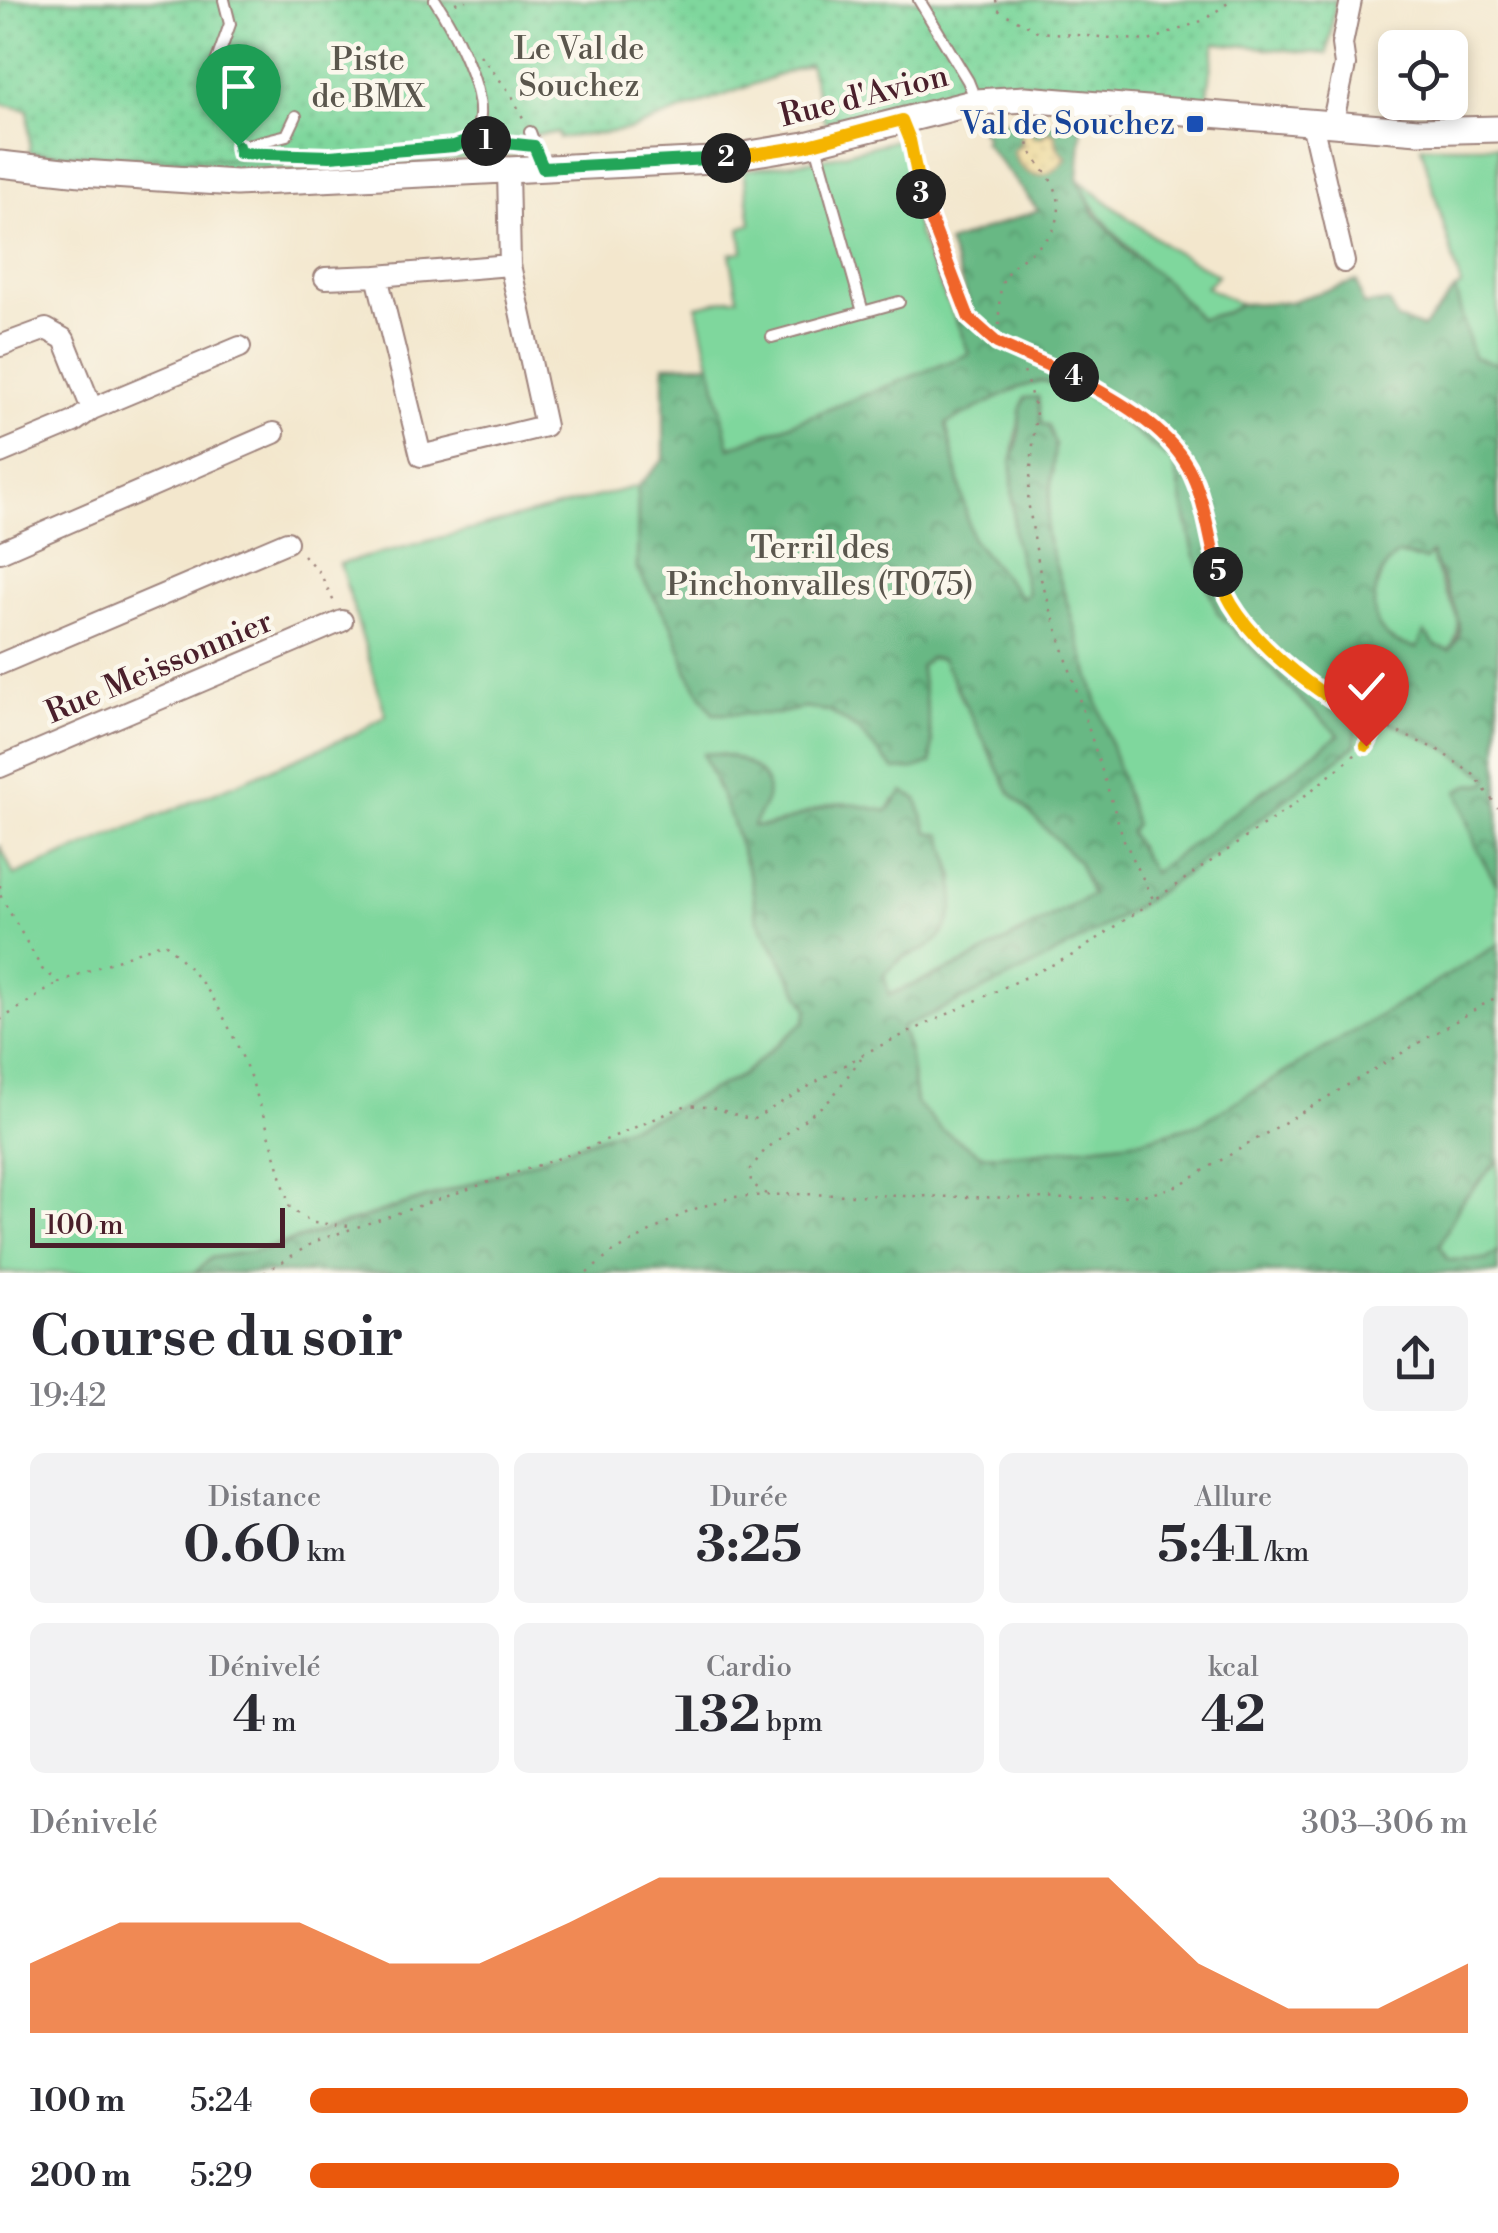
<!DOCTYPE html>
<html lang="fr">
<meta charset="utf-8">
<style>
:root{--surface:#fff;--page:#f2f2f3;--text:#2b2b33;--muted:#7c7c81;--accent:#ea580c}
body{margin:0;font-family:"Libre Bodoni",serif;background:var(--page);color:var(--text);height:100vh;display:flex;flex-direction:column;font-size:38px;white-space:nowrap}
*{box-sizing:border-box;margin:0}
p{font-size:32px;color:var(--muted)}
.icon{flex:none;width:55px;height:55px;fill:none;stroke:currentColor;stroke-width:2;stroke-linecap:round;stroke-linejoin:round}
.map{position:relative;height:1273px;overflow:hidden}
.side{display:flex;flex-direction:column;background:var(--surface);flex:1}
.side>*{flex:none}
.fabs{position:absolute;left:1378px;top:30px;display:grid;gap:20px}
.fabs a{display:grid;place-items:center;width:90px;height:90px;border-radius:15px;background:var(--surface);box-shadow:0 5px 15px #0003;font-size:50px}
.scale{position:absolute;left:30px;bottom:25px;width:255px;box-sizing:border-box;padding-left:10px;border:5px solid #4a1f2b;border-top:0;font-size:28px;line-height:35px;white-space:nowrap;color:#4a1f2b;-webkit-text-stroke:8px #fbf7ec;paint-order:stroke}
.pin{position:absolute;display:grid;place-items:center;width:85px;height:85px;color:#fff;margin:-102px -42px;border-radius:50% 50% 50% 0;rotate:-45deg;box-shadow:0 0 10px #0007}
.pin .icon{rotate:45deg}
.km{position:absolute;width:50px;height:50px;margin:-25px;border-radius:50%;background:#222;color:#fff;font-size:28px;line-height:50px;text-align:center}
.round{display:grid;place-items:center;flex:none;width:105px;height:105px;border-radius:15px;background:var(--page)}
.head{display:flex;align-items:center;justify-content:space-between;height:170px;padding:0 30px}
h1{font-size:55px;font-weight:800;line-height:75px}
.stats{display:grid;grid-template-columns:repeat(3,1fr);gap:15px;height:170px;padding:10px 30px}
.stats div{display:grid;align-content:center;border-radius:15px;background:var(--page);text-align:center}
.stats b{font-size:50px;font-weight:800}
.stats small{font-size:28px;font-weight:400}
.stats p{font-size:28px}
.chart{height:280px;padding:20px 30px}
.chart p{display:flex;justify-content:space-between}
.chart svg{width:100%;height:180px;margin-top:10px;fill:var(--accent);opacity:.7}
ul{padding:0 30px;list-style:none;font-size:32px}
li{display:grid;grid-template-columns:160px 120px 1fr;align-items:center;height:75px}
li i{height:25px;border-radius:12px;background:var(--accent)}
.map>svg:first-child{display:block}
.grass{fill:#7fd79d;stroke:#647b64;stroke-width:2.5}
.forest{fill:url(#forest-crowns);stroke:#586c58;stroke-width:2.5;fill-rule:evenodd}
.sand{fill:url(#sand-dots);stroke:#9c7c64;stroke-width:2.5}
.park{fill:url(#park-dots);stroke:#647b64;stroke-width:2.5}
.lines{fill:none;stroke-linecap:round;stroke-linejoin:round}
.service-casing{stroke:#9e837c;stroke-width:14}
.minor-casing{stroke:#9e837c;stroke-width:24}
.tertiary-casing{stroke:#9e837c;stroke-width:29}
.path{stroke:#9e837c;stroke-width:2.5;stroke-dasharray:2.5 8;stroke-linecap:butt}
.service{stroke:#fff;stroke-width:10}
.minor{stroke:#fff;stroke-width:20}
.tertiary{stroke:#fff;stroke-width:25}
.split-1-casing{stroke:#fff;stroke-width:20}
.split-2-casing{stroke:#fff;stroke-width:20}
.split-3-casing{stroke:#fff;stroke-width:20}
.split-4-casing{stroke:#fff;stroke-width:20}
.split-5-casing{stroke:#fff;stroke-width:20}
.split-6-casing{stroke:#fff;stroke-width:20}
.split-1{stroke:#22a559;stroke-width:12}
.split-2{stroke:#22a559;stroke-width:12}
.split-3{stroke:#f5b400;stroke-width:12}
.split-4{stroke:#f0652b;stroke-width:12}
.split-5{stroke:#f0652b;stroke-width:12}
.split-6{stroke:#f5b400;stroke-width:12}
.transit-dot{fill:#1a4fb4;stroke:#fbf7ec;stroke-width:4}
.labels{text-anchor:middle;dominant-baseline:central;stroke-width:9;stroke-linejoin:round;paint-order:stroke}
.park-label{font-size:32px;fill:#5a564d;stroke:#fbf7ec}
.street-label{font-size:32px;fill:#4a1f2b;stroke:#fbf7ec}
.transit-label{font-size:32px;fill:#164399;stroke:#fbf7ec;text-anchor:end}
</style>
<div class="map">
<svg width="1498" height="1273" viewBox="0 0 1498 1273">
<defs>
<pattern id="forest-crowns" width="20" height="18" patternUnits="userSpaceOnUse" patternTransform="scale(2.5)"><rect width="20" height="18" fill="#67b884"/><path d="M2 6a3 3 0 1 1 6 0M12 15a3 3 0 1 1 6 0" fill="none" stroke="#57956c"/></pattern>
<pattern id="sand-dots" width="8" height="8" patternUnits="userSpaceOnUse" patternTransform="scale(2.5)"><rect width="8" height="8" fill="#eeda9e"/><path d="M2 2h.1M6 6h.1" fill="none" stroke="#cebb88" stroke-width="1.8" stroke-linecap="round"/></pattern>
<pattern id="park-dots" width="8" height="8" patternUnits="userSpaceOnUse" patternTransform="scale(2.5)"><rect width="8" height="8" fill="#7fd79d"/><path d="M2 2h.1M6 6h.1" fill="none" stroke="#6fb887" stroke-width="1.8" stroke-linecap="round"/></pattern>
</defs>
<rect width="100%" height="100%" fill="#fbf7ec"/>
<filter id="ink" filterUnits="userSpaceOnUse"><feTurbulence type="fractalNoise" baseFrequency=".01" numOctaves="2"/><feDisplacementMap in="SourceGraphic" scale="20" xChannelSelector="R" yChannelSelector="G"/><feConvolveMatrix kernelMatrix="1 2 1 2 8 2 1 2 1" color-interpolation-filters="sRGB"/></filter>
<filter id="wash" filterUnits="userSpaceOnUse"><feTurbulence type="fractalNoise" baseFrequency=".0048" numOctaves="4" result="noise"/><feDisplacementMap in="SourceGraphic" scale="40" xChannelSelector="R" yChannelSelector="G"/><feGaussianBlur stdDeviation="2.25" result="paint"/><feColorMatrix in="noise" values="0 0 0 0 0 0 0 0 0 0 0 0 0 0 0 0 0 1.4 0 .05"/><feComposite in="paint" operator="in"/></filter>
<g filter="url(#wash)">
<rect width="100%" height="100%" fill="#f3e7cd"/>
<path class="grass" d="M900 139 904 144 918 234 970 354 729 448 697 306 738 297 730 254 743 251 740 228 751 224 744 170 824 159Z
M1421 146H1498V364L1473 358 1455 290 1461 286Z
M493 148 517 151 515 154C379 168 242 175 106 162 83 159 50 161 30 152L125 157 317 160Z
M1078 180 1167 247 1218 275 1206 287 1240 304 1227 312 1200 319C1157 270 1108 240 1078 180Z
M1041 380 1086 394 1174 463 1194 553 1218 613 1304 703 1340 735 1152 874 1129 832 1134 823 1046 534 1055 445 1041 425 1038 397 1020 411C1019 431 1012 449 1012 466 1011 512 1017 550 1028 594L1021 597 972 539 946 424 1018 388Z
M638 486 637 570 672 626 690 677 777 714 803 708 829 711 858 730 895 770 931 763 932 742 920 667 929 658 942 659 1010 792 1078 862 1092 894 963 964 888 995 884 974 903 958 926 949 953 907 954 877 942 835 928 832 894 800 887 811C870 808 847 801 830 805 806 811 778 829 752 826L765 785C751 762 731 751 703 754L731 819 751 879 757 918 808 1009 805 1021 741 1076 662 1114 488 1178 262 1250 211 1258 195 1273H0V845L14 876 355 734 386 716 340 564Z
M1430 552C1434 563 1437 573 1441 583 1453 610 1467 621 1450 650L1436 646 1424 633 1418 648C1404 645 1392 643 1382 631 1365 611 1377 566 1399 554L1416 559Z
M1368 711 1444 747 1490 777 1486 783 1470 785 1477 849 1498 887V945L1199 1124 1142 1140 1032 1153 982 1155 942 1130 916 1103 909 1051 901 1028C968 997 1036 967 1100 929 1186 877 1276 807 1355 745V722Z
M1498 1160V1251L1486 1260H1447L1440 1245 1460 1204Z"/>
<path class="forest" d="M1003 121 1021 123V144L1066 158C1057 146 1048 137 1032 137L1030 123 1082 125 1078 180 1094 212 1129 252 1168 283 1200 319 1227 312 1240 304 1289 302 1357 281 1363 305 1388 302 1397 319 1423 328 1455 290 1473 357 1498 364V887L1477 849 1458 791 1470 785 1486 783 1489 776 1444 747 1368 712 1355 722 1356 745C1276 808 1187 877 1100 929 1036 967 968 997 901 1028L909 1051 916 1103 942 1130 982 1155 1032 1153 1142 1140 1199 1124 1498 945V1160L1460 1203 1440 1245 1448 1260H1486L1498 1251V1273H195L211 1258 262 1250 306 1237 488 1178 662 1114 741 1076 805 1021 808 1009 757 918 751 879 731 819 703 753C726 752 773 765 767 798 765 807 756 818 753 826 778 829 807 811 830 805 847 801 870 808 887 811L903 792 917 799 928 832 942 835C955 873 967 925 924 950 917 953 908 954 902 958 895 963 891 970 884 974L889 995 963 964 1092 895 1078 862 1010 792 942 659 929 658 920 667 932 742 931 763 915 769 895 770 858 730 829 711 803 708 777 714H713L690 677 672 626 637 570 638 486 664 459V365L711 364 730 448 969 354 956 318 972 312 948 243 1038 210 983 141 986 138 979 126ZM1041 381 1086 394 1174 463 1194 553 1218 613 1304 703 1339 735 1153 873 1129 832 1135 824 1046 534 1055 445 1048 425 1041 424 1038 397 1025 398 1020 411 1019 437 1012 461 1014 539 1028 594 1021 597 972 539 946 424 1018 388ZM1431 553C1438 573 1463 617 1459 635 1458 641 1453 645 1450 650L1436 646 1424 632 1417 648C1403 645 1392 643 1382 631 1365 611 1377 566 1399 554L1425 560Z"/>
<path class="sand" d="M1021 123H1030L1033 137H1042L1047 131 1055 134 1057 146 1066 158C1049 183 1023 180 1013 151L1021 144Z"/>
<path class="park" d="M0 0H1336L1327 54 1215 43 1207 100 1032 83 988 84 825 123 809 64 630 130 559 138 558 133 527 135 517 151C451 142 383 159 316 160 221 161 126 157 30 152L28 110 0 104Z"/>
</g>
<g filter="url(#ink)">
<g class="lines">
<defs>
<path id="service" d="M224 0 230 24 216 63 217 77 229 104
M435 0C452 26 482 84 480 115 480 123 476 132 473 139
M919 0 968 81 976 101
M296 116 287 135 239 147V153L330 156 453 145 473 139 534 146
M902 122C912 142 912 160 917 182 923 210 953 297 970 319 980 332 992 341 1006 348
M530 132 543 168
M863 312 899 302
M772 337 863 312 816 145"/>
<path id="minor" d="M1312 123 1344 262
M1332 125 1345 65 1342 44 1351 0
M508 170 510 265 545 426 421 456 377 276 510 265
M325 278 377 276
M0 346 46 329 64 339 92 409
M0 453 74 422 92 409 240 347
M0 552 274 433
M0 664 287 542
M0 767 342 621"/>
<path id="tertiary" d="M0 164 81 173 236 183 713 160 805 145 976 102 1025 99 1418 131 1498 129"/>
</defs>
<use href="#service" class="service-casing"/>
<use href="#minor" class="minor-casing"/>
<use href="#tertiary" class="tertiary-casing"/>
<path class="path" d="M996 0 998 10 1039 32 1149 41 1204 20 1232 0
M455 3 466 0
M480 55 511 94 523 118
M999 325C999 309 998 284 1008 272 1022 254 1051 245 1057 221 1067 182 1035 170 1028 143 1027 135 1027 126 1027 119
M1019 351 1107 394 1162 435 1188 467 1202 506 1222 591 1246 625 1295 671 1354 713 1438 750 1474 775 1498 808
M1018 352 1036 411 1028 501 1041 579 1124 840 1153 899
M303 555 320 573 334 602
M0 885V895L42 969 59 982 164 942C181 959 201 979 214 1000 252 1064 271 1139 290 1209L314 1223 352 1226
M0 1020 58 983
M766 1194 751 1183 750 1169 765 1150 831 1099 861 1058
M264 1273 316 1241 580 1151 687 1105 715 1108 752 1120 865 1053 1075 954 1292 806 1366 746 1377 723
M587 1273 612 1253 688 1211 733 1197 792 1194 1081 1199 1151 1194 1179 1185 1498 996"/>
<use href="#service" class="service"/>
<use href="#minor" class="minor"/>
<use href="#tertiary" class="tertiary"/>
</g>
</g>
<g class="lines" filter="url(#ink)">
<defs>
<path id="split-1" d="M238 146 239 153 330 156 454 146 474 139 486 141"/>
<path id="split-2" d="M486 141 534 146 543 168 726 158"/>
<path id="split-3" d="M726 158 805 146 902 120 910 140 921 194"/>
<path id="split-4" d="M921 194 969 318 997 343 1074 377"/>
<path id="split-5" d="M1074 377C1114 398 1165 426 1188 467 1205 498 1209 538 1218 572"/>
<path id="split-6" d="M1218 572C1233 633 1321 699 1377 724L1366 746"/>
</defs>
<use href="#split-1" class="split-1-casing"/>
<use href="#split-2" class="split-2-casing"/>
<use href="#split-3" class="split-3-casing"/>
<use href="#split-4" class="split-4-casing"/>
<use href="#split-5" class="split-5-casing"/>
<use href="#split-6" class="split-6-casing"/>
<use href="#split-1" class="split-1"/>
<use href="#split-2" class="split-2"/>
<use href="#split-3" class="split-3"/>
<use href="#split-4" class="split-4"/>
<use href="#split-5" class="split-5"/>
<use href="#split-6" class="split-6"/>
</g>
<rect class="transit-dot" x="1185" y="114" width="20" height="20" rx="5"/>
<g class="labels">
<g class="park-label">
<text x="579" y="49">Le Val de<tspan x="579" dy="37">Souchez</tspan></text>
<text x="368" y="60">Piste<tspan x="368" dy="37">de BMX</tspan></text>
<text x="820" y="548">Terril des<tspan x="820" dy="37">Pinchonvalles (T075)</tspan></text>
</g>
<g class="street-label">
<text transform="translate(864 96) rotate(-14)">Rue d'Avion</text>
<text transform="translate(159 667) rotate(-23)">Rue Meissonnier</text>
</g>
<g class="transit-label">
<text x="1175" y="124">Val de Souchez</text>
</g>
</g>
</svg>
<div class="fabs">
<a><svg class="icon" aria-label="locate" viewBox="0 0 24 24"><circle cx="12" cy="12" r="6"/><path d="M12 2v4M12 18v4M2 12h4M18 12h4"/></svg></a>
</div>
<div class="scale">100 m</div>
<div class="pin" style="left:238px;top:146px;background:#1e9e55"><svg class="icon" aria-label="arrive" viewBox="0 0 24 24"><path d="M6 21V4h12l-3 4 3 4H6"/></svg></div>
<div class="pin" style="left:1366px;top:746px;background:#d93025"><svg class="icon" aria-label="check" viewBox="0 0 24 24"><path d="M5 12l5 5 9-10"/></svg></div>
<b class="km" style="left:486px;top:141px">1</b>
<b class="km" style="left:726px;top:158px">2</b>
<b class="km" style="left:921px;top:194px">3</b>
<b class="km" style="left:1074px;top:377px">4</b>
<b class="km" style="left:1218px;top:572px">5</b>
</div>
<section class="side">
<div class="head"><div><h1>Course du soir</h1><p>19:42</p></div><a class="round"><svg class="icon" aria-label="share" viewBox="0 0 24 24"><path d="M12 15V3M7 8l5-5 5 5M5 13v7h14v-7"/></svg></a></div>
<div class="stats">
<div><p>Distance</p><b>0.60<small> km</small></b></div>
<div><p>Durée</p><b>3:25</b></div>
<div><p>Allure</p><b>5:41<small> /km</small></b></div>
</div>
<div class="stats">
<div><p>Dénivelé</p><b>4<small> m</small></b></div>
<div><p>Cardio</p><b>132<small> bpm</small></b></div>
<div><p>kcal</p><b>42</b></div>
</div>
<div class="chart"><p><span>Dénivelé</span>303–306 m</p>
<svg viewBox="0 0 160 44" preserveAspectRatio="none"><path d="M0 44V27L10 17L20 17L30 17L40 27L50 27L60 17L70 6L80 6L90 6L100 6L110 6L120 6L130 27L140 38L150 38L160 27V44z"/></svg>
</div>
<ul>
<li><b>100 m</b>5:24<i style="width:100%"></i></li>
<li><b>200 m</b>5:29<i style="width:94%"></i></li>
</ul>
</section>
